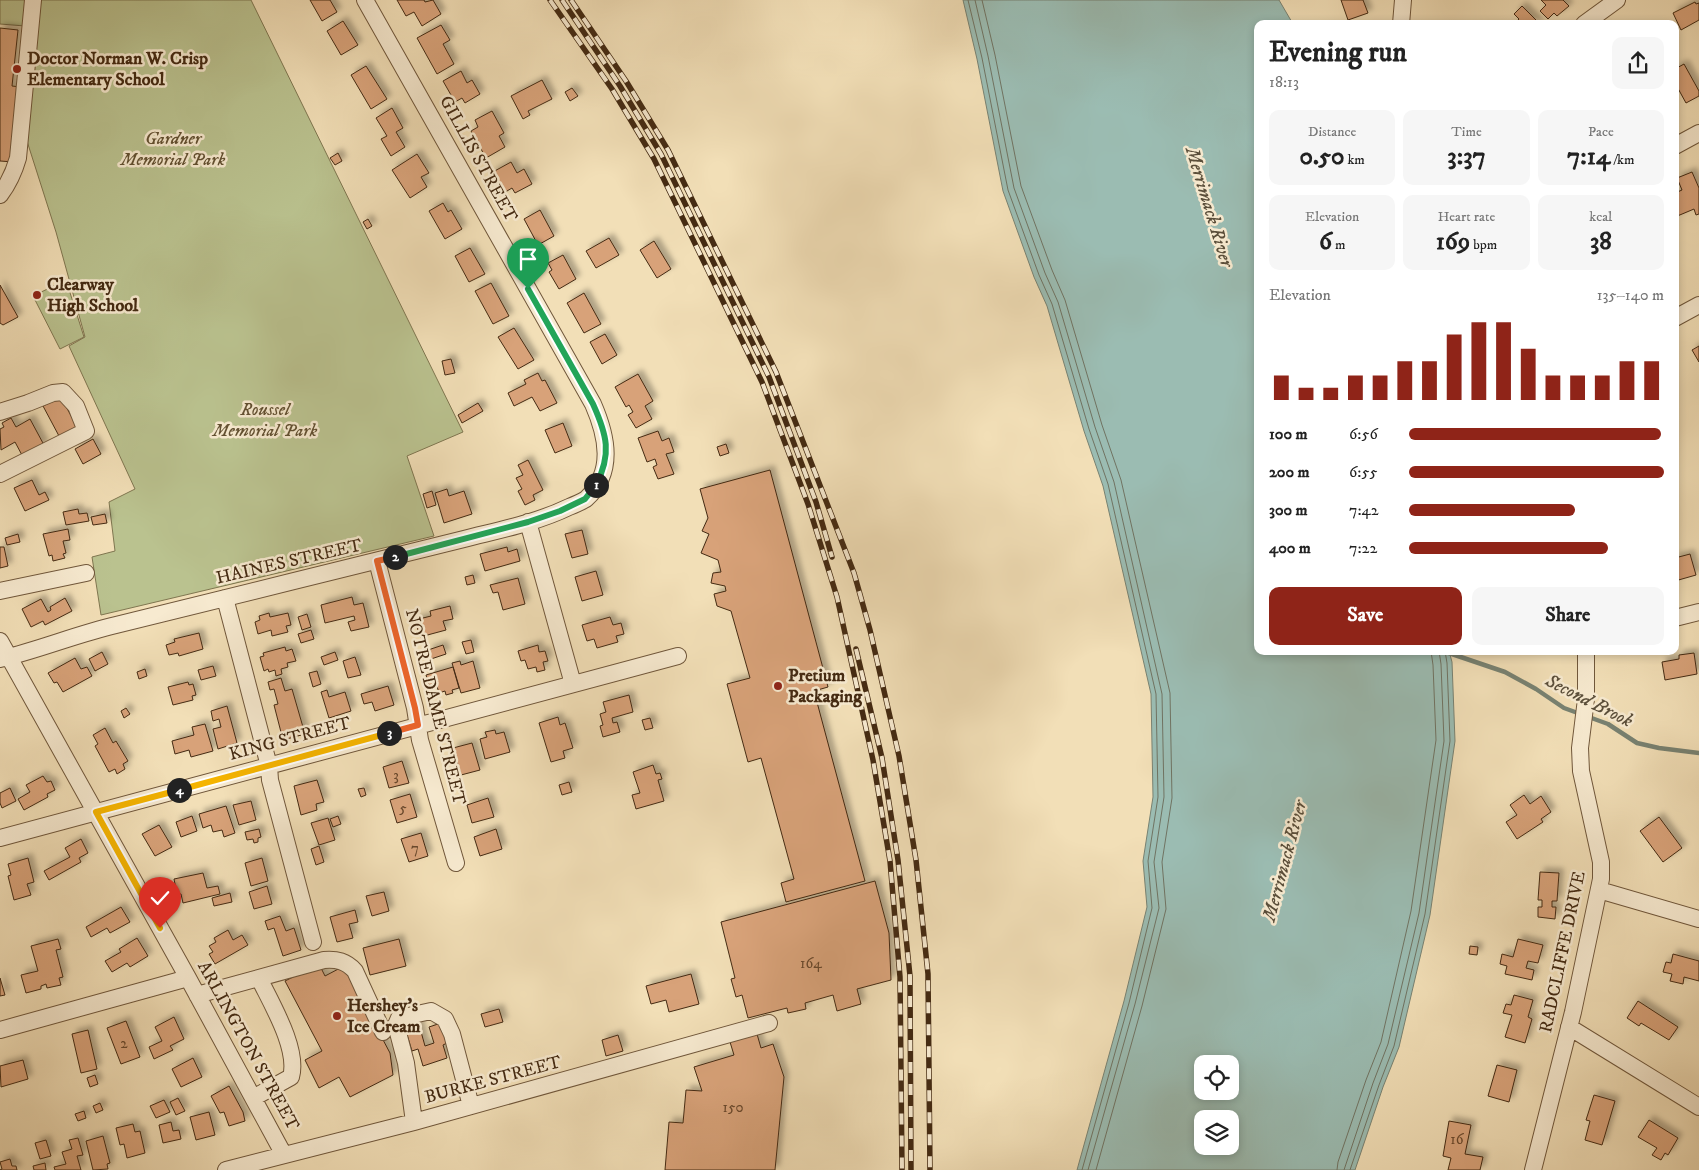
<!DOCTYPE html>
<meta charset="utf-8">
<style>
:root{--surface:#fff;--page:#f6f6f6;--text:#222;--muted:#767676;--accent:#8f2418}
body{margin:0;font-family:"IM FELL DW Pica",serif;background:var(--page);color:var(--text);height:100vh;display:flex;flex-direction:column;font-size:19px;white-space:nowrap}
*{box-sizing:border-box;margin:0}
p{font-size:16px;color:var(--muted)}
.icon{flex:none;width:28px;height:28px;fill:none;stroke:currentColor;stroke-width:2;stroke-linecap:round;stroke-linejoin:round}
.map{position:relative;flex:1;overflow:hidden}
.details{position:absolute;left:1254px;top:20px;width:425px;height:635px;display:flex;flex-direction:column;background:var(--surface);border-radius:10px;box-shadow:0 2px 8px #0003}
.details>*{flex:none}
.tools{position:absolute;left:1194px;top:1055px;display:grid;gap:10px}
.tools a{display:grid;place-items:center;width:45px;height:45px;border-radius:10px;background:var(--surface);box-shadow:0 2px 8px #0003;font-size:25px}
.pin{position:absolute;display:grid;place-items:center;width:42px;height:42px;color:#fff;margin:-51px -21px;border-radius:50% 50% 50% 0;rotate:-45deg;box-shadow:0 0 5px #0007}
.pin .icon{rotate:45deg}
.km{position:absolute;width:25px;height:25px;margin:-12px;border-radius:50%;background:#222;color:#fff;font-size:14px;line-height:25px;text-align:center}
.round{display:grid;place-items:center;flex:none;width:52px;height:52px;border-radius:10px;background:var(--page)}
.head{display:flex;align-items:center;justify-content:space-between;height:85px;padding:0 15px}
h1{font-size:28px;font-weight:700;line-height:38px}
.figures{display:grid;grid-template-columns:repeat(3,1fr);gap:8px;height:85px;padding:5px 15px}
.figures div{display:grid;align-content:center;border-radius:10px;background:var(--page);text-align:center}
.figures b{font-size:25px;font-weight:700}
.figures small{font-size:14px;font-weight:400}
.figures p{font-size:14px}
.chart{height:140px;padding:10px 15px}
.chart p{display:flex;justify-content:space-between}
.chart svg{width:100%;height:90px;margin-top:5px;stroke:var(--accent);stroke-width:6}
.action{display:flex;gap:10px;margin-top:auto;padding:10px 15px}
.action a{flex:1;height:58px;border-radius:10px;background:var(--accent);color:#fff;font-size:20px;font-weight:700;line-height:58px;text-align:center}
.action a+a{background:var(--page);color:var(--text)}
ul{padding:0 15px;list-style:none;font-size:16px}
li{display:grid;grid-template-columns:80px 60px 1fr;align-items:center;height:38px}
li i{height:12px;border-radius:6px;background:var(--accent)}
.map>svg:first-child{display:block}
.green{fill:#bac28f;stroke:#7f7650}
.water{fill:#9bbcb2;stroke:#788272;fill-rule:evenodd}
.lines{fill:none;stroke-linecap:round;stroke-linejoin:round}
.shore{stroke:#707362;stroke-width:1}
.stream{stroke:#788272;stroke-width:4.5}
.building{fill:#d8a279;stroke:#442a12;filter:url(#shadow)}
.minor-casing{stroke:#70573b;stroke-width:18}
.minor{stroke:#f7ead0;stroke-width:16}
.rail-casing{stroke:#442a12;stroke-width:5.5}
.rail{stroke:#f7ead0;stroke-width:4;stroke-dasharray:11;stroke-linecap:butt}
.split-1-casing{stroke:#fff;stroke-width:10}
.split-2-casing{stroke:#fff;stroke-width:10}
.split-3-casing{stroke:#fff;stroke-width:10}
.split-4-casing{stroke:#fff;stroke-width:10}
.split-5-casing{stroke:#fff;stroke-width:10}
.split-1{stroke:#22a559;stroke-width:6}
.split-2{stroke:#22a559;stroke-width:6}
.split-3{stroke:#f0652b;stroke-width:6}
.split-4{stroke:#f5b400;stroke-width:6}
.split-5{stroke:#f5b400;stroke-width:6}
.poi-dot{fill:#8f2418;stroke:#f7ead0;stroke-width:2}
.labels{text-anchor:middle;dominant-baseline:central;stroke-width:5;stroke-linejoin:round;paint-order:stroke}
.number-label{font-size:15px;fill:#69482c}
.poi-label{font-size:18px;font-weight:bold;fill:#442a12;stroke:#f7ead0;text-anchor:start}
.park-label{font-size:18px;font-style:italic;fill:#625031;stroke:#f7ead0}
.street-label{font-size:18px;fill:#442a12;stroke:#f7ead0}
.water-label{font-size:19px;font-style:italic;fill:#5a4e3a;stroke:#f7ead0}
</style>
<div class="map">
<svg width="1699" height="1170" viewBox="0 0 1699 1170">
<defs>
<filter id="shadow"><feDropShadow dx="4.5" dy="-4.5" stdDeviation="2.5" flood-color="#0004"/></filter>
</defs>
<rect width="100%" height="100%" fill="#f2dfb7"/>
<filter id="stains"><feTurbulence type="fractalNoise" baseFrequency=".004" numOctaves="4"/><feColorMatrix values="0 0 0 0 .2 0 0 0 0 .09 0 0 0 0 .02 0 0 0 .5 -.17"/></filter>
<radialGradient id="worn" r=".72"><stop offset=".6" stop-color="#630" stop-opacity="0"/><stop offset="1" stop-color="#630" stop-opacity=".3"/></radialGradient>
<path class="green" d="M0 0H28L25 26 0 24Z
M41 0H251L463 432 407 456 434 536 101 615 92 557 115 551 109 502 135 489 69 346 85 337 56 232 26 138Z
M66 280 84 337 60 349 33 296Z"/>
<path class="water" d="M963 0H1279L1293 24H1258V651H1449L1452 662 1455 741 1430 915 1399 1047 1383 1087 1355 1170H1077L1124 1001 1147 907 1143 861 1153 797 1151 694 1103 486 1084 431 1047 306 1034 277 1003 191 977 59ZM1202 1064H1230V1091H1202ZM1202 1119H1230V1146H1202Z"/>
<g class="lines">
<path class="shore" d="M968 0 982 58 1008 190 1039 275 1052 304 1089 429 1108 484 1156 694 1158 797 1148 861 1152 908 1129 1003 1082 1170
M975 0 988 56 1014 188 1045 273 1058 302 1095 427 1114 482 1162 694 1164 797 1154 862 1159 908 1135 1004 1088 1170
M982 0 995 55 1021 186 1052 270 1065 300 1102 425 1121 480 1170 693 1172 798 1162 862 1166 909 1142 1006 1096 1170
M1337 1170 1338 1162 1366 1080 1381 1042 1411 911 1436 740 1433 665 1431 651
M1344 1170 1373 1083 1388 1044 1419 913 1444 741 1441 664 1439 651
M1350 1170 1379 1085 1394 1046 1425 914 1450 741 1447 663 1445 651"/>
<path class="stream" d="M1443 651 1505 672 1536 689 1564 708 1608 724 1637 743 1659 748 1699 753"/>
</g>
<path class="building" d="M310 0H330L337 12 322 21Z
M397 0H424L425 2 433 0 441 14 422 26 414 12 406 16Z
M1341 0H1363L1368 13 1348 20Z
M1541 0H1563L1569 6 1557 16 1554 13 1548 19 1540 11 1546 5Z
M1695 2 1696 4 1699 3V20L1681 30 1673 13Z
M1522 6 1540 24H1514L1519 19 1514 14Z
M343 21 358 45 341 55 327 31Z
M441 25 450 40 443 44 454 64 437 74 417 38Z
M0 28 18 30 12 86 21 87 14 162 0 161Z
M1684 64 1699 91V96L1686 103 1675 83V69Z
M366 66 387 99 371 109 351 75Z
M461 71 467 83 472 80 480 94 465 103 462 98 455 102 443 81Z
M542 80 552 99 528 111 530 115 523 119 511 96Z
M572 88 578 96 570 101 565 92Z
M392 108 403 128 396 132 405 147 391 156 381 139 387 136 376 118Z
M492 111 504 133 499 136 505 147 486 158 471 131 478 127 475 120Z
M338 153 342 161 335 165 330 158Z
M417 154 429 173 421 177 427 187 410 198 392 170Z
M511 162 517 173 524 169 532 184 515 193 512 188 502 194 491 173Z
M1692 172 1699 188V214L1696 215 1694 209 1675 217V193L1682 190 1677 178Z
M443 203 448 212 451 210 462 229 445 239 429 211Z
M540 210 554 236 538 245 524 219Z
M368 219 372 226 367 229 363 222Z
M609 238 619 255 596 268 586 251Z
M654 241 671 269 657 278 640 250Z
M470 248 485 274 469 282 455 256Z
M563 255 576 279 559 289 549 272 552 270 548 263Z
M491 283 509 316 493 324 475 291Z
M0 285 18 317 3 325 0 323Z
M584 293 601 324 584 333 567 303Z
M514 328 534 360 518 369 498 337Z
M605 334 617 355 602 364 590 342Z
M1699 346V362L1692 350Z
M451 359 455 373 445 375 442 361Z
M538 373 542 381 545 380 557 403 540 411 532 397 514 406 508 393 526 384 524 380Z
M638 374 653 401 645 406 652 419 636 428 628 415 633 412 629 405 626 407 615 387Z
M61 397 77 427 59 436 43 406Z
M478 403 483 411 462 423 458 415Z
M11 418 16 427 30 419 44 445 23 457 15 442 1 450 0 429 4 427 2 423Z
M563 423 572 446 555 453 545 430Z
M658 431 662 441 669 438 674 452 666 454 674 474 658 479 653 467 657 465 655 459 647 462 638 438Z
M93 439 101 454 83 464 75 449Z
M726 444 729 453 720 456 717 447Z
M528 460 543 490 533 495 535 500 525 505 518 491 522 489 516 478 523 475 518 465Z
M770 470 828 687 814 691 865 881 786 902 781 883 794 879 761 758 748 762 727 684 750 678 731 611 717 606 714 594 726 591 725 586 711 583 713 573 721 572 718 560 701 553 709 534 702 531 708 518 700 489Z
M32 480 39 495 45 492 49 500 25 511 14 488Z
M447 489 449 496 464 491 472 514 444 523 435 493Z
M432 491 436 505 427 508 423 494Z
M78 509 79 514 87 513 89 521 66 525 63 512Z
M105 514 107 523 93 525 91 517Z
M68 529 70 540 63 541 66 553 63 554 65 558 53 561 52 555 49 556 43 534Z
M582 530 588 554 572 558 565 534Z
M18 534 20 542 7 545 5 538Z
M0 547H4L8 566 0 568Z
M507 547 508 552 517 549 520 561 485 571 480 554Z
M1690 554 1696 575 1675 581V558Z
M596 571 603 595 582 601 575 577Z
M473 575 475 583 467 585 465 577Z
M518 578 525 604 503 610 498 592 493 593 490 585Z
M352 597 354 605 363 603 369 627 351 631 348 622 355 620 354 616 325 623 321 605Z
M65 598 72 611 45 625 43 621 31 627 22 609 41 599 48 612 51 610 50 607Z
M450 606 453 619 443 621 446 630 420 637 415 620 431 616 430 611Z
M269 613 270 617 288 613 291 625 286 626 288 632 272 636 271 630 258 634 255 622 260 620 259 616Z
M307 614 311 627 302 630 298 617Z
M610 617 613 625 621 623 624 634 616 636 618 642 597 648 594 639 587 641 582 625Z
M311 630 314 639 301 643 298 634Z
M199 633 203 649 179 656 178 653 169 655 166 645 175 642 174 639Z
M471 640 474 652 466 654 462 642Z
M443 645 446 654 431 659 428 650Z
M538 645 539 652 545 651 548 661 543 662 545 670 537 672 536 667 528 669 525 660 521 661 518 651Z
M285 647 286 651 292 649 296 661 287 663 288 667 281 669 282 674 276 676 275 670 269 672 268 669 264 671 260 657 264 656 263 653Z
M102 652 108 664 95 671 89 659Z
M335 652 338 660 324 665 321 657Z
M1694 653 1697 674 1665 680 1662 662 1679 659V655Z
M355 657 361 675 348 678 343 661Z
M75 658 81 669 87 667 92 676 63 692 57 682 54 683 48 673Z
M460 661 461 665 473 661 480 688 461 693 452 663Z
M213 666 216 676 201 680 198 670Z
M453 667 459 688 452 690 453 693 446 695 445 691 439 693 436 683 429 685 426 675Z
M145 669 147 676 139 679 137 672Z
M317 671 321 684 313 687 309 673Z
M281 678 285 691 292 689 305 734 283 740 274 705 278 704 274 689 270 690 268 682Z
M188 682 189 685 193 684 196 695 192 696 193 700 173 705 168 687Z
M388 686 394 705 375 711 372 702 364 704 361 694Z
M327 690 329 697 345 692 351 711 329 718 321 692Z
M629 695 633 712 612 718 613 723 617 722 620 732 603 737 600 726 603 725 600 714 606 712 603 702Z
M227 706 237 743 218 749 213 729 221 727 219 719 213 721 211 711Z
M126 708 130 714 124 718 121 711Z
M558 717 560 725 565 723 573 748 563 751 565 758 551 762 539 723Z
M650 718 653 728 645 730 642 720Z
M205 724 213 751 191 757 189 750 175 754 172 741 194 735 192 727Z
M105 728 113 743 116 741 128 761 123 764 125 769 117 774 115 769 109 772 95 746 98 744 93 735Z
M495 730 496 734 504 732 510 752 485 759 480 739 487 737 485 732Z
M472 743 480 770 461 775 453 748Z
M402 761 409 783 389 788 383 767Z
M653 765 656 774 660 773 662 779 658 780 664 801 636 809 632 795 640 793 633 772Z
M43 776 47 782 51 781 55 790 47 794 48 797 24 810 18 799 30 792 26 785Z
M317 780 324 802 316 804 317 810 301 815 294 786Z
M569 782 572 792 562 795 559 785Z
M10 788 16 801 2 808 0 803V793Z
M364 788 366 795 361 797 358 789Z
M410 794 417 817 397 823 390 800Z
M1524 795 1530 804 1541 796 1551 812 1541 819 1543 822 1517 839 1506 822 1517 815 1510 805Z
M488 798 494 817 472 823 467 805Z
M251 801 256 820 239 825 233 805Z
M226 806 235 833 224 837 222 830 213 832 211 825 203 828 199 814Z
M192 816 197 831 181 837 176 822Z
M338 816 341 824 333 827 330 819Z
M1659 817 1682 848 1663 862 1640 831Z
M328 818 335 840 319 845 311 823Z
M159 825 172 847 155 856 142 834Z
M259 829 261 837 258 838V842L254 843 253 839 247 840 245 832Z
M496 829 502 849 480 856 474 837Z
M421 833 428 856 409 862 401 839Z
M81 839 88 853 79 858 81 862 49 880 44 871 70 857 65 848Z
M319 846 324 862 316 865 311 849Z
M28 858 34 882 27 884 31 895 14 900 8 876 11 875 8 864Z
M262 858 268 881 251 886 245 863Z
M1540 872 1559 873 1557 901H1552V907H1556L1555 919 1538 917V907H1542V900H1538Z
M203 873 207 888 218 886 220 894 183 903 181 894H177L174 879Z
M875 881 889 933 891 980 857 989 861 1004 837 1011 833 995 805 1003 806 1009 788 1013 787 1008 748 1018 742 995 736 997 731 979 735 978 721 922Z
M267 886 272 904 254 909 249 892Z
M384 892 389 911 372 916 366 896Z
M230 893 232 902 214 906 212 898Z
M121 907 130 922 110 933 107 928 91 937 86 927Z
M355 910 358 922 349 924 353 938 337 942 330 917Z
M280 916 286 931 294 928 301 950 283 956 274 928 268 930 265 921Z
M228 930 233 940 242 935 248 945 215 964 209 954 213 952 209 946 216 942 214 938Z
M137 938 148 956 130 967 127 963 112 972 105 961 121 952 119 949Z
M58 939 61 949 56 950 63 977 59 978 61 985 47 988 46 984 41 986V989L26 993 21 975 38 971 31 946Z
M399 939 406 966 370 975 363 948Z
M1518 939 1543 945 1538 963 1528 961 1526 968 1534 970 1532 980 1505 974 1507 966 1500 964 1502 954 1513 957Z
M1470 946 1478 947 1477 955 1469 954Z
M1673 954 1699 961V981L1684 977 1683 984 1670 981 1672 974 1663 972 1666 962 1671 963Z
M319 964 325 976 344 966 390 1053 393 1075 350 1097 339 1077 319 1088 305 1060 322 1051 285 981Z
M691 974 699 1004 669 1012 666 1000 651 1004 646 986Z
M0 978 5 995 0 996Z
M1514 995 1533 1000 1528 1017 1532 1019 1525 1043 1505 1037 1512 1015 1503 1013 1506 1004 1511 1005Z
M1638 1001 1678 1027 1669 1040 1641 1023 1639 1026 1627 1018Z
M499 1009 503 1022 485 1027 481 1014Z
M174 1017 184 1039 170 1046 173 1050 154 1059 149 1047 162 1041 155 1027Z
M126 1021 140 1057 121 1064 107 1028Z
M418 1021 425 1046 434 1043 429 1027 441 1023 447 1043 443 1045 447 1058 423 1066 418 1049 412 1051 404 1025Z
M88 1030 97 1069 81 1073 72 1034Z
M757 1034 761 1048 773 1044 784 1077 775 1170H665L669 1122 683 1123 686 1090 702 1091 694 1067 734 1055 730 1042Z
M618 1035 623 1051 606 1056 602 1040Z
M193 1058 202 1077 181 1087 172 1069Z
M23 1060 28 1079 1 1087 0 1066Z
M1497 1065 1517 1070 1509 1102 1488 1096Z
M95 1075 98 1084 90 1087 87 1078Z
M229 1086 243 1112 245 1121 229 1126 224 1112 220 1113 211 1096Z
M1594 1095 1615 1101 1602 1145 1585 1140 1590 1121 1586 1120Z
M178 1098 185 1111 176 1115 170 1102Z
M164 1100 170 1112 156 1118 150 1106Z
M100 1103 103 1110 96 1113 93 1106Z
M84 1111 86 1118 78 1121 75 1114Z
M209 1112 215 1135 196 1140 190 1117Z
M1649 1120 1678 1138 1668 1155 1665 1153 1661 1160 1652 1155 1657 1148 1638 1137Z
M1449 1121 1471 1125 1465 1154 1483 1157 1480 1170H1448L1451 1158 1443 1156Z
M171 1122 173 1131 179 1130 181 1139 163 1143 159 1125Z
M133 1124 135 1132 140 1131 145 1153 127 1158 124 1144 120 1145 116 1128Z
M103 1136 110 1163 107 1164 108 1169 93 1170 86 1141Z
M78 1138 83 1155 77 1156 81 1170H55L54 1167 66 1164 62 1152 72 1149 69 1140Z
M46 1140 51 1156 40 1159 35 1143Z
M10 1159 12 1166H16L17 1170H0L2 1169 0 1162Z
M45 1163 46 1170H34L33 1166Z"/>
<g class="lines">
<defs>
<path id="minor" d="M1401 24 1403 0
M1584 24 1617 0
M1675 146 1699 133
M0 195C9 183 14 172 18 158L33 0
M1675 318 1699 305
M0 412 28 403 53 393 63 392 76 406 86 431 0 474
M528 522 573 684
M377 561 415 708 420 740 456 863
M0 591 86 573
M225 598 269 766 270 780 313 942
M1675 618 1699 612
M0 641 188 978 284 1155
M0 659C39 650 77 634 116 625 232 596 348 568 464 539 499 530 536 523 569 507 574 505 581 502 586 499 615 472 607 436 593 404L365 0
M0 838 678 656
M1599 890 1699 919
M197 995 324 960C337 959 346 961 355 971L383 1032
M1569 1027 1699 1107
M0 1030 188 978
M253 1098 291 1077C299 1049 271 1003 259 978
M414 1122 406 1063 396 1025 399 1018 431 1011 445 1019 452 1034 471 1106
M226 1170 414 1122 769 1023
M1533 1170 1573 1012 1601 879V862L1581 771 1580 748 1586 699V651"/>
</defs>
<use href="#minor" class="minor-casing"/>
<use href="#minor" class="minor"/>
<defs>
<path id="rail" d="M550 0 612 89 654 159 762 382 808 504 837 597 873 760 890 861 900 977 902 1170
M562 0 620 86 661 154 769 377 816 502 832 557
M571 0 626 81 668 150 776 372 854 573 870 630 899 756 916 860 928 974 930 1170
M856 649 882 758 898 860 910 976 911 1170"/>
</defs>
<use href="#rail" class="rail-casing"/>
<use href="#rail" class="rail"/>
</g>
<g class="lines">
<defs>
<path id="split-1" d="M528 289 593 404C607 435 612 454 596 485"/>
<path id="split-2" d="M395 557 528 522 560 511 585 499 596 485"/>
<path id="split-3" d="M389 733 418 725 415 708 377 561 395 557"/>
<path id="split-4" d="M179 790 389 733"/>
<path id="split-5" d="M160 928 96 812 179 790"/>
</defs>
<use href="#split-1" class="split-1-casing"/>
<use href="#split-2" class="split-2-casing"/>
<use href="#split-3" class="split-3-casing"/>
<use href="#split-4" class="split-4-casing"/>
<use href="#split-5" class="split-5-casing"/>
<use href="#split-1" class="split-1"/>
<use href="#split-2" class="split-2"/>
<use href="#split-3" class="split-3"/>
<use href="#split-4" class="split-4"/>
<use href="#split-5" class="split-5"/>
</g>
<g class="poi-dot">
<circle cx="17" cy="69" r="5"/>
<circle cx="37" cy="295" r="5"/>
<circle cx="778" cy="686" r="5"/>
<circle cx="337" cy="1016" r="5"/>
</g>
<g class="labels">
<g class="number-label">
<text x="396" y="775">3</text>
<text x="403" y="808">5</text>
<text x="415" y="848">7</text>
<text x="811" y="963">164</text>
<text x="124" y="1043">2</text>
<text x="733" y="1107">150</text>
<text x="1457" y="1139">16</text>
</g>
<g class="poi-label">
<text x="27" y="59">Doctor Norman W. Crisp<tspan x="27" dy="21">Elementary School</tspan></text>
<text x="47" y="285">Clearway<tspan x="47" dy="21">High School</tspan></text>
<text x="788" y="676">Pretium<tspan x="788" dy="21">Packaging</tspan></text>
<text x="347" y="1006">Hershey's<tspan x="347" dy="21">Ice Cream</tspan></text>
</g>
<g class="park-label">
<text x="173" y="139">Gardner<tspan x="173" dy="21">Memorial Park</tspan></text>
<text x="265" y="410">Roussel<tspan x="265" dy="21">Memorial Park</tspan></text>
</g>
<g class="street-label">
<text transform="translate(478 159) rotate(61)">GILLIS STREET</text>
<text transform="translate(289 562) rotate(-13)">HAINES STREET</text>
<text transform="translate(435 707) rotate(76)">NOTRE DAME STREET</text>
<text transform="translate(290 739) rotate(-15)">KING STREET</text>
<text transform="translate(1563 952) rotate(-78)">RADCLIFFE DRIVE</text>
<text transform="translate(248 1046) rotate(61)">ARLINGTON STREET</text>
<text transform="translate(493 1080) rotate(-15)">BURKE STREET</text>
</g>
<g class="water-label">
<text transform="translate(1209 207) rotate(73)">Merrimack River</text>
<text transform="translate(1589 701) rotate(27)">Second Brook</text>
<text transform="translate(1285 861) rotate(-75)">Merrimack River</text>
</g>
</g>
<rect width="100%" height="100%" filter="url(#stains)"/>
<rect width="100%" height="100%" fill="url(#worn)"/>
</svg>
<div class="tools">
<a><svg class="icon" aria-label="locate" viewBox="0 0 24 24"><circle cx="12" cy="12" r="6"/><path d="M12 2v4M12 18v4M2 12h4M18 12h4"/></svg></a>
<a><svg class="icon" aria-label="layers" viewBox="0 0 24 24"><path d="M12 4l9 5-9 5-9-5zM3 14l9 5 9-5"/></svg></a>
</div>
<div class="pin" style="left:528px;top:289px;background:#1e9e55"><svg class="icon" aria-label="arrive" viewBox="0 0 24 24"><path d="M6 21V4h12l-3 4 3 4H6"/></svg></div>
<div class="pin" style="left:160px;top:928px;background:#d93025"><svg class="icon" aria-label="check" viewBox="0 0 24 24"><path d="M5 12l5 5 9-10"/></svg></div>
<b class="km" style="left:596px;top:485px">1</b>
<b class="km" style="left:395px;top:557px">2</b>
<b class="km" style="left:389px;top:733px">3</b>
<b class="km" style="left:179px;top:790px">4</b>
<section class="details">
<div class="head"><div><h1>Evening run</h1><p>18:13</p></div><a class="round"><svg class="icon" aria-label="share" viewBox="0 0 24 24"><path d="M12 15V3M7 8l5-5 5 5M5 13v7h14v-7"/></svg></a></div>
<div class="figures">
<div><p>Distance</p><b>0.50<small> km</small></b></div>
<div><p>Time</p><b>3:37</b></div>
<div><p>Pace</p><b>7:14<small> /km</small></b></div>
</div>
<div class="figures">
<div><p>Elevation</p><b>6<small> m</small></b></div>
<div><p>Heart rate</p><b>169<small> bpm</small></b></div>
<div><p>kcal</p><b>38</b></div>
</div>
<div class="chart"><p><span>Elevation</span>135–140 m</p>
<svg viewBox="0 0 160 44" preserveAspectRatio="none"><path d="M5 44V32M15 44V38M25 44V38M35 44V32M45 44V32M55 44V25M65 44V25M75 44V12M85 44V6M95 44V6M105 44V19M115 44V32M125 44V32M135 44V32M145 44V25M155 44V25"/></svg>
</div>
<ul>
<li><b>100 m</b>6:56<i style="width:99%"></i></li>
<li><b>200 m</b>6:55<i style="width:100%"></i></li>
<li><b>300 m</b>7:42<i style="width:65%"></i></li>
<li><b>400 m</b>7:22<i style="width:78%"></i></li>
</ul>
<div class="action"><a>Save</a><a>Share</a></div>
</section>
</div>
